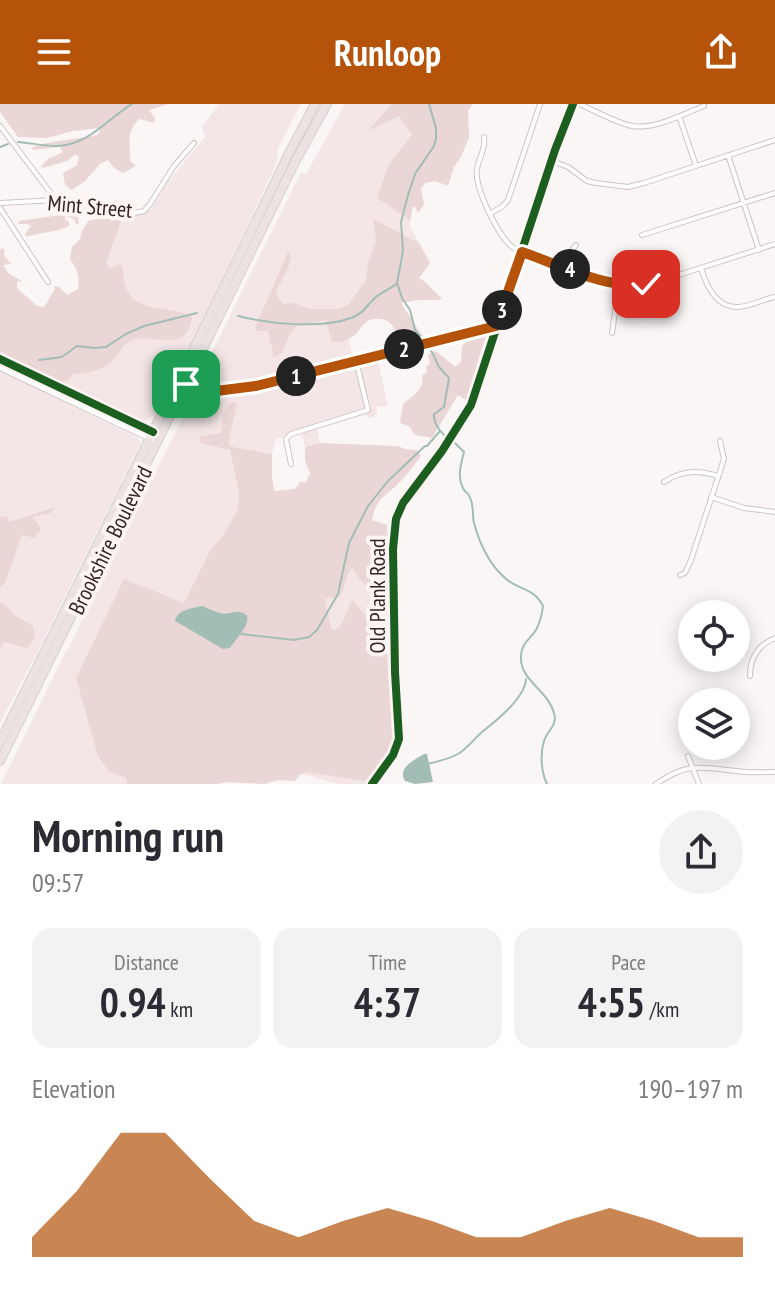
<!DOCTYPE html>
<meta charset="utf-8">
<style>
:root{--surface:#fff;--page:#f2f2f3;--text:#2b2b33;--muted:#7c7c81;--accent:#b45309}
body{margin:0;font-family:"PT Sans Narrow",sans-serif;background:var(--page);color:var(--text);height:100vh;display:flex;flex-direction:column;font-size:30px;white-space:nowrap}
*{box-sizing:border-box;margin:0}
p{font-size:26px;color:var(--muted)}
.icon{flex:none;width:44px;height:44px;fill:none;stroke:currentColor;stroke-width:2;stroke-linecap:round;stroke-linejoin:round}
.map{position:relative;height:680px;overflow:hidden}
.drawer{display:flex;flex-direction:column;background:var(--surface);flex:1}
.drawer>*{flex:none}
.fabs{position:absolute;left:678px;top:496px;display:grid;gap:16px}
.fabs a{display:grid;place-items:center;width:72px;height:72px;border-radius:50%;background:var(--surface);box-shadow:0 4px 20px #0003;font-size:40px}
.pin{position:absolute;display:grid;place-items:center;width:68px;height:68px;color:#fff;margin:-34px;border-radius:16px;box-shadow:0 4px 12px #0006}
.km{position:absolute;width:40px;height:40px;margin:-20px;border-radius:50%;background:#222;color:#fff;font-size:22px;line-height:40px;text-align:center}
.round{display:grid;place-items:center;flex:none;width:84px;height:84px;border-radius:42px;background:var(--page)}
.head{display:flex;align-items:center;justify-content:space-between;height:136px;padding:0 32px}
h1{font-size:44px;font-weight:700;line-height:60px}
.figures{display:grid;grid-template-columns:repeat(3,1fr);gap:12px;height:136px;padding:8px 32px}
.figures div{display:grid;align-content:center;border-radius:20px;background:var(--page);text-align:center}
.figures b{font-size:40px;font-weight:700}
.figures small{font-size:22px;font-weight:400}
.figures p{font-size:22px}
.chart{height:224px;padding:16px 32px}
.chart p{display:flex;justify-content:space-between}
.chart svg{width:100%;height:144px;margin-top:8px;fill:var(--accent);opacity:.7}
header{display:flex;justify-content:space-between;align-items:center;height:104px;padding:0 32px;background:var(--accent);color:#fff;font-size:36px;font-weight:700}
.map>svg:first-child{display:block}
.built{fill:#f4e6e6}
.green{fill:#ebd6d6;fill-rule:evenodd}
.water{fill:#a1bdb6}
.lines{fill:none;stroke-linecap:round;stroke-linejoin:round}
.stream{stroke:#a1bdb6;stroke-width:2}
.minor-casing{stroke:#cec4c4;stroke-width:6}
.tertiary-casing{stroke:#cec4c4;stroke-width:7}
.secondary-casing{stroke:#cec4c4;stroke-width:8}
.trunk-casing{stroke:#d5d0d0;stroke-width:10}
.minor{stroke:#fefefe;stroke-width:4}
.tertiary{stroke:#fefefe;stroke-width:5}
.secondary{stroke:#fefefe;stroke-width:6}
.trunk{stroke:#ece2e2;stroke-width:8}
.cycleway-casing{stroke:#fdf4f4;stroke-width:13}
.cycleway{stroke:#1b5e20;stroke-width:8}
.route-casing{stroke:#fff;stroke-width:16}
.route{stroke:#b45309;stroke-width:10}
.labels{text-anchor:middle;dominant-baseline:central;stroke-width:8;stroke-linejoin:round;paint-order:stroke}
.street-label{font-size:22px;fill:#332424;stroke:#fdf4f4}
</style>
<header><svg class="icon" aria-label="menu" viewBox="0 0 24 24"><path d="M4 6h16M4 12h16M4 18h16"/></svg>Runloop<svg class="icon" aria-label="share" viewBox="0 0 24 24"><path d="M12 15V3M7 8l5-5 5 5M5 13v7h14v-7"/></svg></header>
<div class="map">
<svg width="775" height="680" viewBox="0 0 775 680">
<rect width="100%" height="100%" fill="#fbf6f6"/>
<path class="built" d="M219 0H301L278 44 277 58 194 237 185 248 155 310 142 319 32 266V264L0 248V175L51 249 87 206 125 110 141 111 151 105 167 79 205 33 202 23Z
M345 0H411L415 45 410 122 430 159 417 176 346 224 353 253 228 282 204 264 301 68 306 70Z
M378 257 388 302H377V309L374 313 370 314 365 311 317 325 320 339 305 343 301 329 276 335 272 350 230 343 302 443 390 426V556L395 632 390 646 366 680H338L87 611 98 654 109 668 126 674 127 680H1L67 545 68 546 105 468 188 303Z
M0 267 138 334 141 338 35 553 0 619Z"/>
<path class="green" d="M0 0H169L149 6 155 14 154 19 139 15C125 30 131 37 130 56L136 62 123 69 113 63 108 56 100 60 85 77 72 86 65 81 63 69 77 61 79 53 75 50 67 57 43 64 41 62 48 55 63 48 60 43 32 46 33 43 47 39 98 31 101 24 73 27 47 34 18 33 0 8Z
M392 0H473L468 7 469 33 461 53 454 63 448 82 435 77 425 79 421 85 424 100 418 109 415 103H413L410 116 377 94 389 60 412 31 399 12 368 27Z
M80 103 90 106 85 111 81 110 78 113 79 121 76 120 74 115 65 112V116L69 118V122C55 129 40 128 26 133L25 130 31 122 27 120H18L19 117 60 111V106L76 109Z
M100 107 123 113 106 159 110 164 121 160C124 168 123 178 127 186 137 210 172 200 192 213 187 253 150 227 131 237 122 241 120 249 114 255 104 267 87 269 73 270L66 278H61L0 248V146L2 144 5 146 4 151 11 160 3 161 8 169 23 178 17 177V184L37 202 44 203 55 185 54 182 59 183 67 191 78 185C80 173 77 165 70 155L72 143 80 135 82 127 88 117 96 115Z
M373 115 419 139 430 159 419 174C428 178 433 188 442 194L440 196H419L401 199 424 234C419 235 410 239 405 237 393 232 396 213 375 215 362 216 361 228 351 234 345 237 338 238 332 239L326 216C293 224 296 215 282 249L274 253 268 227H256L255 224 288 148 291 152 288 165 276 187 278 194 283 200 295 199 309 205H338L348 201 366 176 368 160 376 136Z
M486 231 466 296 458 291 432 334 415 331 409 322 400 319 403 300C413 291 425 286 422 271L427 269 426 262 430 260 428 250 436 247 455 263 461 258 462 242 468 236Z
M235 298 237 300 229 334V341L233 343 272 350V373L274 387 295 385 300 378H306L310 369 305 357V343L320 339 398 342 405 345 418 346 421 352C414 361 407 371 399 379 385 393 376 394 372 416L387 421 386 492C368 488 362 478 352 464 345 471 347 482 339 493L325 495 331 524 334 526 341 522 352 496 368 514 378 515 386 500 387 556 392 633 388 646 365 677 307 668 301 670 295 677 278 676 265 680 227 678 218 680H127L126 674 109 668 98 653 76 574 124 475 184 499 212 443 221 435 238 406 239 388 230 346 201 339 200 332 221 329 223 310 230 299ZM238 508 246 509 241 530 227 545 223 544 181 521 220 509Z
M53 404 54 406 50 409 32 413 40 423V428L36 430 35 434 22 431 5 479 0 483V412L7 413 9 418Z
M0 498 13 508 14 511 33 522 35 534 27 544 4 538 0 546Z"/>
<path class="water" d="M202 502C208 504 214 508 221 509 227 511 234 507 240 508 260 511 234 537 230 544L223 545 175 517C177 506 192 504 202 502Z
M424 650H427L433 678 415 680 405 677C397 664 414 656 424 650Z"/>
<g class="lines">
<path class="stream" d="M18 38C31 39 43 42 56 42 88 42 107 15 132 0
M0 43 8 40
M238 212C270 220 321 225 351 214 362 211 367 201 375 194 381 188 389 186 396 180
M424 237 415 226 410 206 402 194 397 179 403 147 401 118 408 91 415 70 434 42 436 34V24L429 0
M427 243 432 248 439 263 449 274 444 303 434 310C433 319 439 326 445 332
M39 256 62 253 77 242 95 244 106 243 126 230 144 222 197 209
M454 338 464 348C461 359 457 373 463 384 468 393 466 384 470 394 474 401 472 411 474 419 479 438 489 460 504 473 517 487 533 482 543 502 542 510 540 519 536 526 530 535 521 540 521 552 519 576 548 586 554 609 558 621 547 627 544 637 540 650 541 668 547 680
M241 530 294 536 309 533 317 526 338 490 349 439 368 402 388 377 425 342H427L440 327
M427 660C436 658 449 655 458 650 467 645 474 635 482 628 496 617 525 594 526 575"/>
<defs>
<path id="minor" d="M579 0C596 7 614 18 632 22 655 26 683 10 704 2
M679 12 696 62
M0 22 56 96
M484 33C486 45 479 53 477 65 474 83 497 129 511 142 514 145 518 146 522 148L609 178 636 181 660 177 775 140
M728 51 759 146
M552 57 568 63 587 77 596 79 628 83 644 79 775 36
M0 99 56 96 87 98 134 109 144 107 150 100 174 62 194 39
M0 104 48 178
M491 109 503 102 508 96 540 0
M642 131 775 89
M566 163 571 147 576 141
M701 164C706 181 716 204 738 203 750 203 763 195 775 193
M612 229 619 180
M187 280 216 287 256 282 496 222
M291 360 286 335 291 330 368 306 356 257
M664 378C682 366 698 366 718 372
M711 393 744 404 775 408
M680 471 685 469 691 456 724 355 720 337
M750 572C750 553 758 541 775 534
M688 652 699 680
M656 680C687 658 701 663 736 667 749 669 762 668 775 668"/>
<path id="tertiary" d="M372 680 393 651 399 635 395 568 393 445 396 415 403 399 442 347 471 301 555 46 573 0"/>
<path id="secondary" d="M0 255 154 328
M0 263 152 335"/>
<path id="trunk" d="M0 638 230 171 290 47 315 0
M0 657 296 56 327 0"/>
</defs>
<use href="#minor" class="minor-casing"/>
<use href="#tertiary" class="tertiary-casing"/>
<use href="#secondary" class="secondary-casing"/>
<use href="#trunk" class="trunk-casing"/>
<use href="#minor" class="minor"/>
<use href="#tertiary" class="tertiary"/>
<use href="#secondary" class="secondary"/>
<use href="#trunk" class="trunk"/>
<defs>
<path id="cycleway" d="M0 255 153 328
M186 280 216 287 256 282 496 222
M372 680 393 651 399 635 395 568 393 445 396 415 403 399 442 347 471 301 555 46 573 0"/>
</defs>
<use href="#cycleway" class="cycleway-casing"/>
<use href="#cycleway" class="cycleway"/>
</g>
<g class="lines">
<defs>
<path id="route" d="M186 280 216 287 256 282 496 222 522 148C560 161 607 186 646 180"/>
</defs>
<use href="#route" class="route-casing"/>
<use href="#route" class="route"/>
</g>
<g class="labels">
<g class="street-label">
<text transform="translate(90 102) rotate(5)">Mint Street</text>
<text transform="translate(110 436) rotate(-64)">Brookshire Boulevard</text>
<text transform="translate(377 492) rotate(-90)">Old Plank Road</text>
</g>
</g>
</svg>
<div class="fabs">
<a><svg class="icon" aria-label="locate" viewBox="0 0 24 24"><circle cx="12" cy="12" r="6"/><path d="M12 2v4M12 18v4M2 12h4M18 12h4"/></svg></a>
<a><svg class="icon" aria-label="layers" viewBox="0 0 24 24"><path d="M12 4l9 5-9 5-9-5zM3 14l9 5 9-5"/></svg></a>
</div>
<div class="pin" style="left:186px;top:280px;background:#1e9e55"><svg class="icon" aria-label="arrive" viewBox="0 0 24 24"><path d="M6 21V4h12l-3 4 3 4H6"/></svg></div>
<div class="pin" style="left:646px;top:180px;background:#d93025"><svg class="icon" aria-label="check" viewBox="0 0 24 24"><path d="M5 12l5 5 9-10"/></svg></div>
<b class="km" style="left:296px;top:272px">1</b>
<b class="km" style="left:404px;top:245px">2</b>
<b class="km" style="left:502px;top:206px">3</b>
<b class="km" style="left:570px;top:165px">4</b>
</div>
<section class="drawer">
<div class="head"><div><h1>Morning run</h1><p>09:57</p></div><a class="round"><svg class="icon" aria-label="share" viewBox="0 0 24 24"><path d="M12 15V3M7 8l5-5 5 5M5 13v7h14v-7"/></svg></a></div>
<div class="figures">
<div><p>Distance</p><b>0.94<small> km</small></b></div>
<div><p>Time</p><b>4:37</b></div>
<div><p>Pace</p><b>4:55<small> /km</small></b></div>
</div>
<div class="chart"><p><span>Elevation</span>190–197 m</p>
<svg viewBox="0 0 160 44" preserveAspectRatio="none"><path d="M0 44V38L10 24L20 6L30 6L40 20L50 33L60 38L70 33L80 29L90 33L100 38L110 38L120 33L130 29L140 33L150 38L160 38V44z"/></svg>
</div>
</section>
